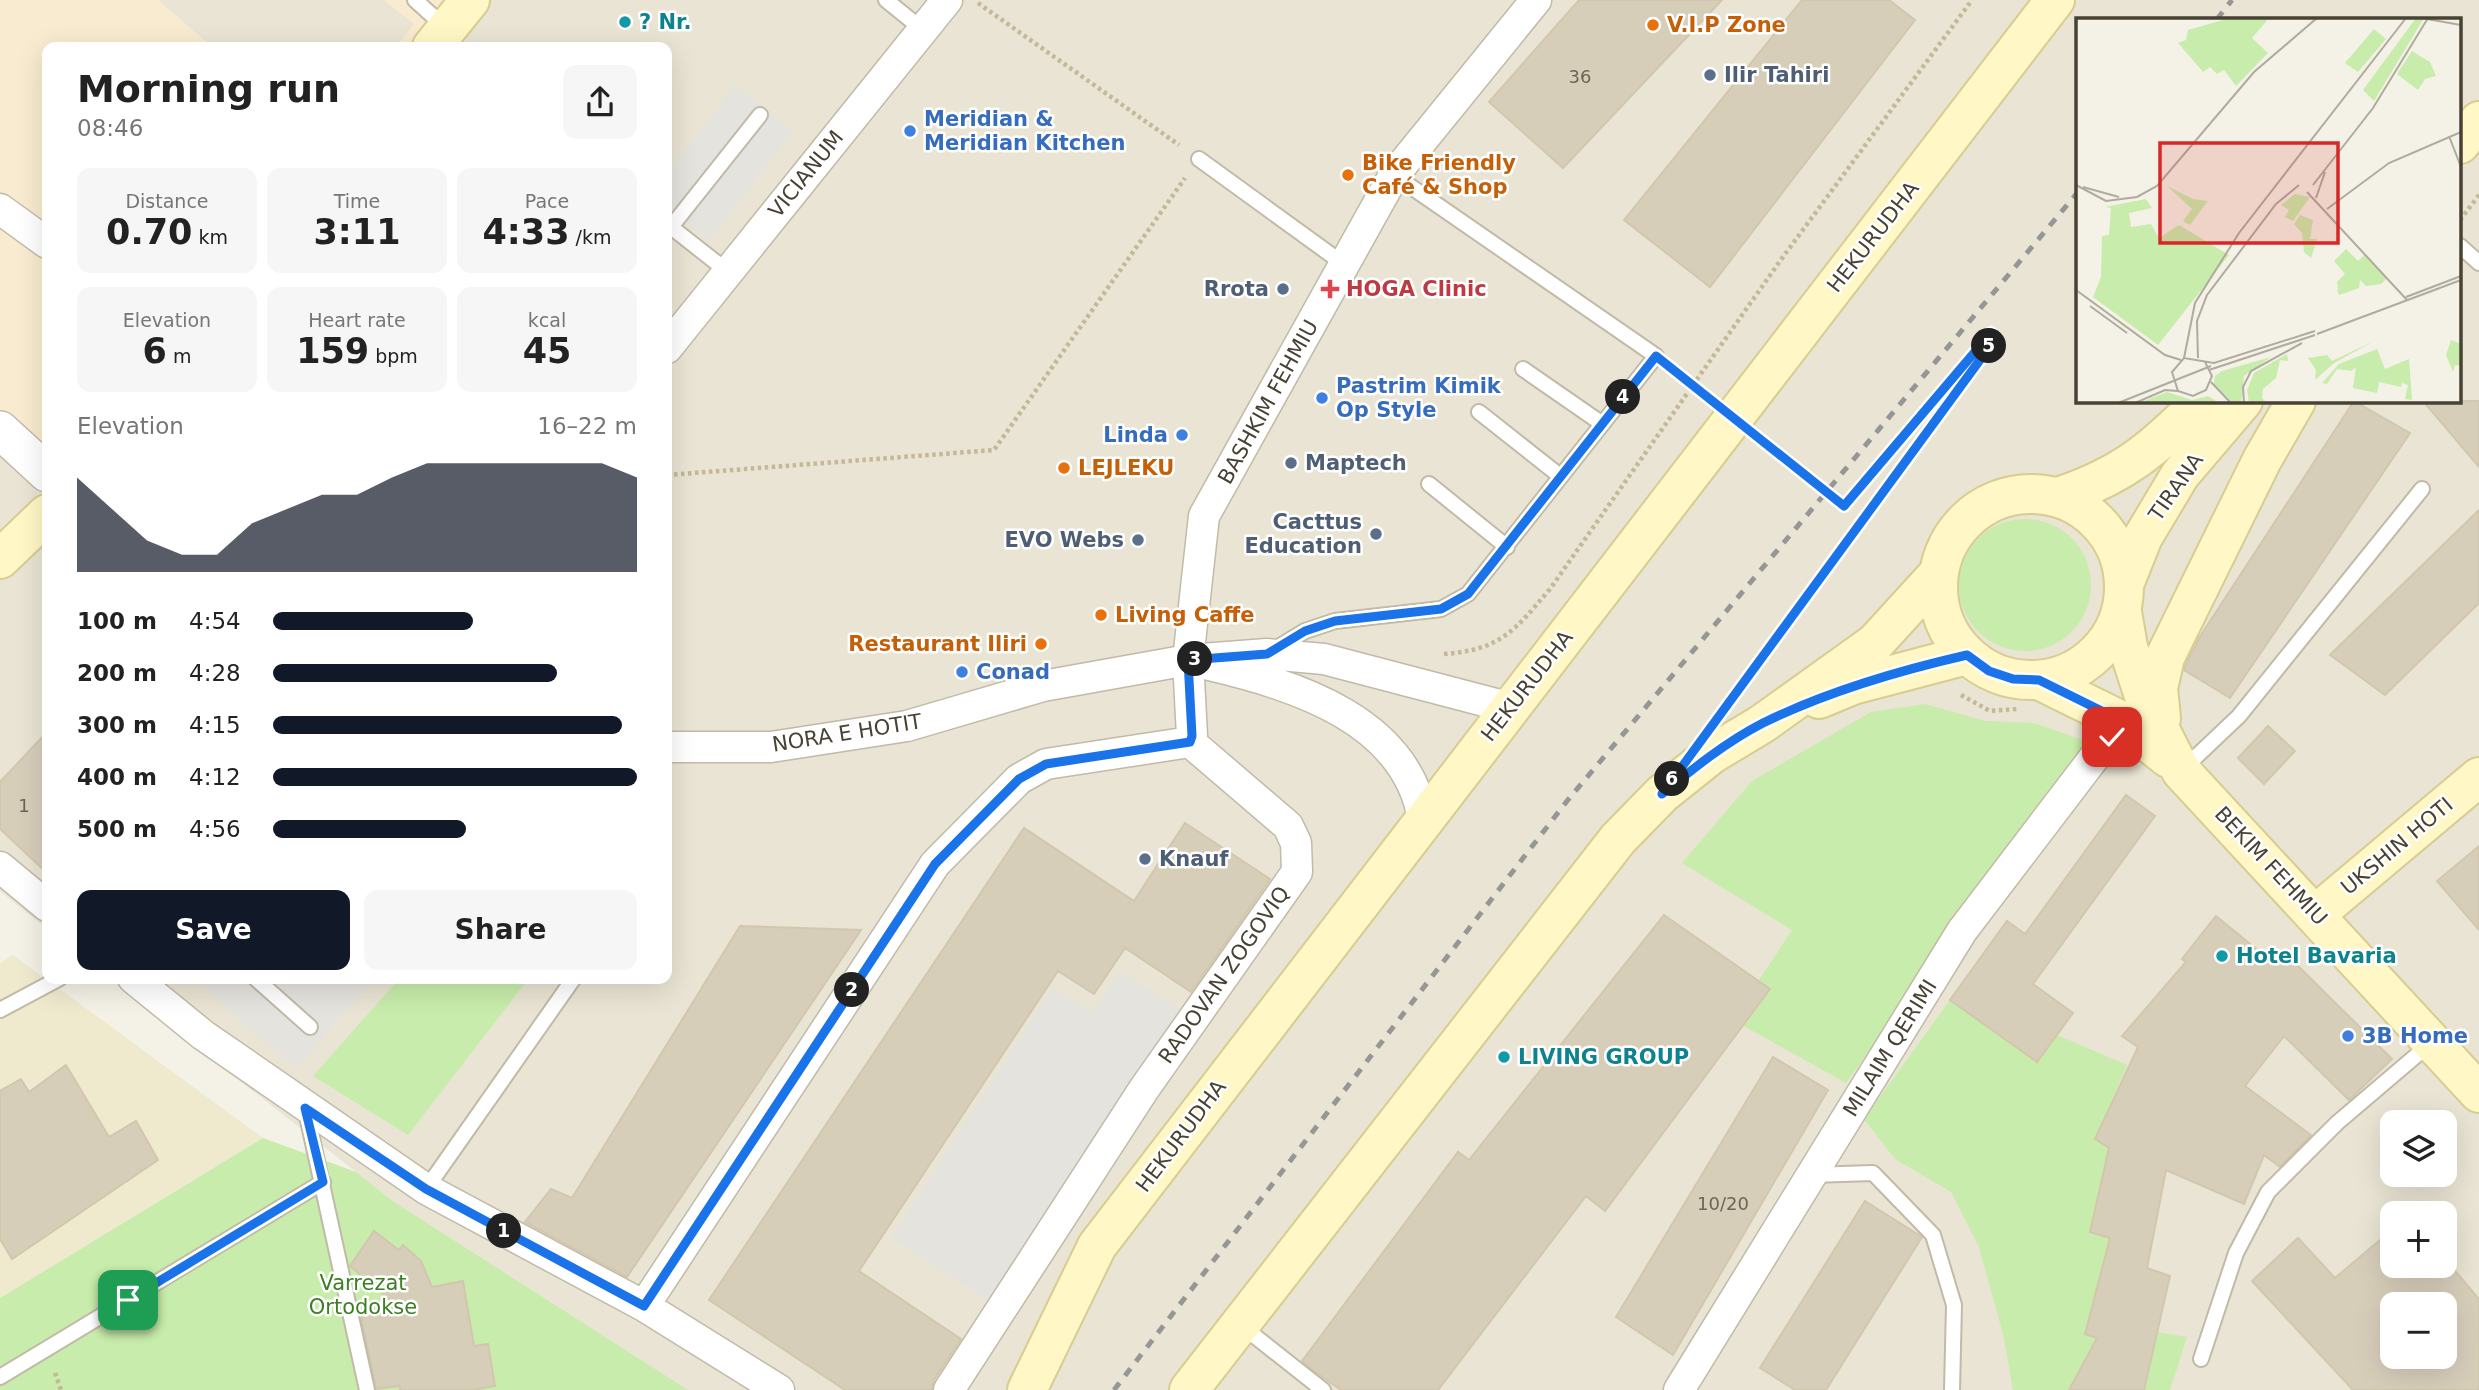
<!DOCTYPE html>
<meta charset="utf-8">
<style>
:root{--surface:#fff;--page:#f6f6f6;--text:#222;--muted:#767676;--accent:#111827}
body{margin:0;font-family:"DejaVu Sans",sans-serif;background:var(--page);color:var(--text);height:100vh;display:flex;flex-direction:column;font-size:26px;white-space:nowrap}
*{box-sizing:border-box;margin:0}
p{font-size:23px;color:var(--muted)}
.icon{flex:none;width:38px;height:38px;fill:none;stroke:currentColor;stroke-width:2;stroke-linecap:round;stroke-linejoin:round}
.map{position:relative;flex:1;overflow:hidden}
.side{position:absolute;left:42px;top:42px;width:630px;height:942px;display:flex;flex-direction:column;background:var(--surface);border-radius:14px;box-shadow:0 7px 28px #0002}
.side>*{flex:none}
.controls{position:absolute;left:2380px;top:1110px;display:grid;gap:14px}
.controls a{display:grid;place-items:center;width:77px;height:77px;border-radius:14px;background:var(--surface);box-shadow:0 7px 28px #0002;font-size:35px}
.pin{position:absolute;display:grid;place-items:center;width:60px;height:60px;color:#fff;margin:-30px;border-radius:14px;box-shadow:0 4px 10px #0006}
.km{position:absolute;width:35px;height:35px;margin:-18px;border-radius:50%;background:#222;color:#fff;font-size:19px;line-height:35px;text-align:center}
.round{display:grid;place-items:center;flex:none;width:74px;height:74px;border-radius:14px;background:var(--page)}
.overview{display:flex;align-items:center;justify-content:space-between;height:119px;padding:0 35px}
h1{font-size:38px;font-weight:800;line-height:52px}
.metrics{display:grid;grid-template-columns:repeat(3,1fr);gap:10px;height:119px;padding:7px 35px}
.metrics div{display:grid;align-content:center;border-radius:14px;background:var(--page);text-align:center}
.metrics b{font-size:35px;font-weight:800}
.metrics small{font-size:19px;font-weight:400}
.metrics p{font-size:19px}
.chart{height:196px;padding:14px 35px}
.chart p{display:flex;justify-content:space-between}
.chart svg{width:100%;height:126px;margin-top:7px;fill:var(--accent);opacity:.7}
.button{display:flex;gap:14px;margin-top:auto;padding:14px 35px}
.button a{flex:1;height:80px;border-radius:14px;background:var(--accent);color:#fff;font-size:28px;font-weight:800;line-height:80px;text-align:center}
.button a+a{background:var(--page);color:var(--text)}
ul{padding:0 35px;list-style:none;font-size:23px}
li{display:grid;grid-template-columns:112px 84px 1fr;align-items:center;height:52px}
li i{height:18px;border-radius:9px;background:var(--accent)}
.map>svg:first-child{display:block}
.residential{fill:#e9e4d3;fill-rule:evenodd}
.commercial{fill:#f8ebcf}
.education{fill:#efe9ce}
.green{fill:#c8ecab}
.parking{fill:#e5e3de}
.building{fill:#d7ceba;stroke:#d2c7ad;stroke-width:2;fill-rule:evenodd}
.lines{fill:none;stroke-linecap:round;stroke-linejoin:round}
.service-casing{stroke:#c1baa7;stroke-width:18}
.minor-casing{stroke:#c1baa7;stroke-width:33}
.tertiary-casing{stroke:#c1baa7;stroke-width:40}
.secondary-casing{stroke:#d8cc91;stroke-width:42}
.path{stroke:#c4b897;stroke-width:4.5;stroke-dasharray:3.5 3.5;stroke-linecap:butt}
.service{stroke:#fff;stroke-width:14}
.minor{stroke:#fff;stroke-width:30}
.tertiary{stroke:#fff;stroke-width:37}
.secondary{stroke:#fff7c5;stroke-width:38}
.rail{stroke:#969696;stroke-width:5;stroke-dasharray:9 9;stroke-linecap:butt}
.path-bridge{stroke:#c4b897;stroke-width:4.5;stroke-dasharray:3.5 3.5;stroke-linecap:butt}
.route-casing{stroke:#fff;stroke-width:14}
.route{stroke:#1a73e8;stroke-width:9}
.culture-dot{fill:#0f9aa8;stroke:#fff;stroke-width:2.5}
.food-dot{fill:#e8710a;stroke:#fff;stroke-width:2.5}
.service-dot{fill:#5c6f8a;stroke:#fff;stroke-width:2.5}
.shop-dot{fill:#3f7fe0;stroke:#fff;stroke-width:2.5}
.health-dot{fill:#e0444e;stroke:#fff;stroke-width:2.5}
.labels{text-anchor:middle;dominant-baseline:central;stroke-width:5;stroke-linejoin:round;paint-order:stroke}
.number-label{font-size:18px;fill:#6c6556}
.culture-label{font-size:21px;font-weight:bold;fill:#0d838f;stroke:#fff;text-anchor:start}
.food-label{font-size:21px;font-weight:bold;fill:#c56008;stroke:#fff;text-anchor:start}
.service-label{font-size:21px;font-weight:bold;fill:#4e5e75;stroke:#fff;text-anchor:start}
.shop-label{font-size:21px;font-weight:bold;fill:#366cbe;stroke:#fff;text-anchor:start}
.street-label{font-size:21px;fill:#484234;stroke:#fff}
.health-label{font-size:21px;font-weight:bold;fill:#be3a42;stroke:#fff;text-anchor:start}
.park-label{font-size:21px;fill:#3c7e22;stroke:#fff}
.inset-road{fill:none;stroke:#afab9f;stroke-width:2}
.view{fill:#d62828;fill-opacity:0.15;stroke:#d62828;stroke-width:3.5}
.inset-edge{fill:none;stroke:#484234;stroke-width:3.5}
</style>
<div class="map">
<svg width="2479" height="1390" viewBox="0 0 2479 1390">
<rect width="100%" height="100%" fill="#f4f1e6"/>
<path class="residential" d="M158 0H384L415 24 396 47H212Z
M443 0H2479V1390H645L394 1202 110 978H667V47H408ZM2078 19H2460V401H2078ZM2392 1122H2445V1174H2392ZM2392 1213H2445V1265H2392ZM2392 1304H2445V1356H2392Z
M0 430 47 473V929L0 891Z"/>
<path class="commercial" d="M0 0H158L212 47H47V473L0 430Z
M384 0H470L432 47H396L414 24Z"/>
<path class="education" d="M13 955 263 1138 0 1298V963Z"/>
<path class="green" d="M1959 585a66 66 0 1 1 132 0a66 66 0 1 1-132 0Z
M1925 704 1985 721 2034 723 2089 742 1846 1083 1733 1020 1792 930 1682 863 1752 781 1871 712Z
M400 978H529L408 1135 313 1076Z
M1950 1000 2037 1062 2057 1035 2127 1065 2095 1139 2109 1148 2090 1232 2113 1240 2106 1255 2085 1334 2151 1356 2157 1332 2187 1337 2170 1390H2013L2004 1338 1979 1247 1951 1192 1895 1159 1864 1119Z
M263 1138 356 1172 394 1202 688 1390H0V1298Z"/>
<path class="parking" d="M735 86 793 131 709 241 667 208V174Z
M1120 971 1181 1010 993 1303 891 1238 1052 988 1092 1013Z
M193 978H376L296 1068Z"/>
<path class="building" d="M1579 0H1722L1563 168 1489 102Z
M1802 0H1889L1915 20 1710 287 1624 220Z
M2354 401 2410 433 2230 698 2184 670 2186 664 2199 638Z
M2423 401H2479V467Z
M2479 510V603L2385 695 2330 655Z
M2268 726 2295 751 2264 784 2238 758Z
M47 732V873L0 829V782Z
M2126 795 2155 816 2033 984 2073 1013 2037 1062 1950 1000 2007 921 2025 934Z
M1185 823 1270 879 1191 992 1125 948 1094 994 1058 971 859 1271 961 1339 934 1380 932 1390H845L709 1300 1024 828 1134 901Z
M2479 846V930L2437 881Z
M1664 915 1770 989 1605 1211 1586 1196 1438 1390H1341L1314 1371 1302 1361 1458 1152 1469 1160Z
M2216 916 2271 961 2282 950 2392 1059 2349 1100 2284 1036 2245 1086 2311 1135 2280 1167 2264 1155 2244 1204 2166 1170 2147 1268 2170 1276 2144 1390H2069L2097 1338 2085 1334 2110 1238 2090 1232 2109 1148 2095 1139 2138 1047 2122 1036 2186 962 2182 959Z
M740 926 861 930 627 1277 525 1222 551 1189 572 1198Z
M1773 1057 1828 1090 1673 1355 1616 1317Z
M66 1065 109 1137 136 1121 158 1160 12 1259 0 1239V1091L21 1079 29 1092Z
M1865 1201 1922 1237 1826 1390H1795L1760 1368Z
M2392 1230V1265H2445V1259L2479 1299V1390H2353L2252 1281 2298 1238 2335 1278ZM2392 1304H2445V1356H2392Z
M374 1231 399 1250 403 1245 421 1261 432 1287 463 1281 474 1346 488 1344 495 1386 473 1390H400V1386L376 1389 360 1312 396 1305 350 1266Z"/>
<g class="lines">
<defs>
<path id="service" d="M415 0 445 27
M886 0 923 30
M1199 159 1345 265
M2460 246 2479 263
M727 271 671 227 760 115
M1523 369 1601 423
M1479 412 1560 476
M1429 484 1507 547
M1272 651 1305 631 1335 621 1441 609 1468 594 1656 356 1394 175
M2182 770 2239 716 2422 489
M255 978 310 1027
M0 1010 60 978
M306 1111 367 1390
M1811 1175 1873 1173 1933 1235 1954 1305 1952 1390
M426 1189 574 978
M1242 1326 1323 1390
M2201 1359 2236 1253 2268 1192 2337 1123 2431 1043
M0 1377 323 1182"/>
<path id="minor" d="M0 209 47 243
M667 348 947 0
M1209 665C1294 685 1406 719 1423 819
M1190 742 1192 736 1188 660 1204 516 1394 175 1536 0
M667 747H771L907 726 1043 686 1188 660 1267 654 1324 659 1511 708
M0 867 47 906
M133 978 203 1035 426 1189 644 1306 779 1390
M644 1306 935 864 1019 779 1046 764 1190 742 1288 826 1296 843 1297 872 1144 1089 949 1390
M1679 1390 1962 931 2122 721"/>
<path id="tertiary" d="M0 430 47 473"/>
<path id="secondary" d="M432 47 470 0
M2460 144 2479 121
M1938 587a93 93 0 1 1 186 0a93 93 0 1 1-186 0Z
M2058 497C2125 475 2153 449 2202 401
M0 559 47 514
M2125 582 2143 537 2180 475 2243 401
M2122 612 2128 647 2146 702 2181 771 2479 1093
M2039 680 2122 721 2168 758
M1819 699 1853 685 1967 655
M2161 718 2158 688 2165 657 2262 460 2296 401
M2316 914 2479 777
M1027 1390 1097 1246 2055 0
M1189 1390 1618 839 1662 794 1712 754 1762 724 1875 643 1938 574"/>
</defs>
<use href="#service" class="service-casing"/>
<use href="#minor" class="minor-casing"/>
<use href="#tertiary" class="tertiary-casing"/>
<use href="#secondary" class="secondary-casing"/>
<path class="path" d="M978 3 1179 145
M2460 220 2479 195
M667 475 994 450 1185 178
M1444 654C1501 650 1515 630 1550 589L1780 261 1972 0
M1961 695 1990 711 2018 709
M1733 696 1996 338 1991 333
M55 1373 61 1390"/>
<use href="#service" class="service"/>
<use href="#minor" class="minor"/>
<use href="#tertiary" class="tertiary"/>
<use href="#secondary" class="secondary"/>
<path class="rail" d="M2217 19 2232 0
M1114 1390 1567 801 2078 192"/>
<path class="path-bridge" d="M1656 356 1844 506 1991 333"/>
</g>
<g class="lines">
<defs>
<path id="route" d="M128 1300 323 1182 305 1108 426 1189 644 1306 935 864 1019 779 1046 764 1190 742 1192 736 1188 660 1267 654 1305 631 1335 621 1441 609 1468 594 1656 356 1844 506 1991 333 1996 338 1662 794C1694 768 1726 742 1763 723 1828 691 1897 671 1967 655L1989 671 2013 679 2039 680 2122 721 2112 737"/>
</defs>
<use href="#route" class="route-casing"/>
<use href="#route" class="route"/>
</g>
<g class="culture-dot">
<circle cx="625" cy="22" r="7"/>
<circle cx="2222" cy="956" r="7"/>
<circle cx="1504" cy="1057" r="7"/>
</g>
<g class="food-dot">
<circle cx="1653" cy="25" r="7"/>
<circle cx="1348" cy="175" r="7"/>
<circle cx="1064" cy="468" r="7"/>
<circle cx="1101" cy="615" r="7"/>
<circle cx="1041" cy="644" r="7"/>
</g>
<g class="service-dot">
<circle cx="1710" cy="75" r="7"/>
<circle cx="1283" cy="289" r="7"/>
<circle cx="1291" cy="463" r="7"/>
<circle cx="1376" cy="534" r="7"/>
<circle cx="1138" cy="540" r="7"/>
<circle cx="1145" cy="859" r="7"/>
</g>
<g class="shop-dot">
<circle cx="910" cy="131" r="7"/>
<circle cx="1322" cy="398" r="7"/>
<circle cx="1182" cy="435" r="7"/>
<circle cx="962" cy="672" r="7"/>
<circle cx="2348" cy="1036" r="7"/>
</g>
<path class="health-dot" d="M1326.5 278.5h7v7h7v7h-7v7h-7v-7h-7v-7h7z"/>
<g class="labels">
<g class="number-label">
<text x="1580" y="76">36</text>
<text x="24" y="805">1</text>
<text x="1723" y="1203">10/20</text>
</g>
<g class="culture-label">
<text x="639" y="22">? Nr.</text>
<text x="2236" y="956">Hotel Bavaria</text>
<text x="1518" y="1057">LIVING GROUP</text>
</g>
<g class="food-label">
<text x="1667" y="25">V.I.P Zone</text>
<text x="1362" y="163">Bike Friendly<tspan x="1362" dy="24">Café &amp; Shop</tspan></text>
<text x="1078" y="468">LEJLEKU</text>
<text x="1115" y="615">Living Caffe</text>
<text x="1027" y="644" text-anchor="end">Restaurant Iliri</text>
</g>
<g class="service-label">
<text x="1724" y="75">Ilir Tahiri</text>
<text x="1269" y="289" text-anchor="end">Rrota</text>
<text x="1305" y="463">Maptech</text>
<text x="1362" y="522" text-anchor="end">Cacttus<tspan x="1362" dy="24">Education</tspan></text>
<text x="1124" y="540" text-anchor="end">EVO Webs</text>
<text x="1159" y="859">Knauf</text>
</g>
<g class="shop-label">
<text x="924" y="119">Meridian &amp;<tspan x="924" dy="24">Meridian Kitchen</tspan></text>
<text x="1336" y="386">Pastrim Kimik<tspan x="1336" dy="24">Op Style</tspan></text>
<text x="1168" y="435" text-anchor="end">Linda</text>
<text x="976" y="672">Conad</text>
<text x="2362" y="1036">3B Home</text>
</g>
<g class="street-label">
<text transform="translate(806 174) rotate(-51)">VICIANUM</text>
<text transform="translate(1873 237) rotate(-52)">HEKURUDHA</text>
<text transform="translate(1268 402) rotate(-61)">BASHKIM FEHMIU</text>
<text transform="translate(2176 487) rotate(-55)">TIRANA</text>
<text transform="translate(1527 686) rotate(-52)">HEKURUDHA</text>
<text transform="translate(847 733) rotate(-9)">NORA E HOTIT</text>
<text transform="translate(2397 846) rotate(-40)">UKSHIN HOTI</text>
<text transform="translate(2271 866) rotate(47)">BEKIM FEHMIU</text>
<text transform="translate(1224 975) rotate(-55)">RADOVAN ZOGOVIQ</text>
<text transform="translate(1890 1048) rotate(-58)">MILAIM QERIMI</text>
<text transform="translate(1181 1136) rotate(-53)">HEKURUDHA</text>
</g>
<g class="health-label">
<text x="1346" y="289">HOGA Clinic</text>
</g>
<g class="park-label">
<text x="363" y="1283">Varrezat<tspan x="363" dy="24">Ortodokse</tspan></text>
</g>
</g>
<g transform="translate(2076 18)">
<rect width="385" height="385" fill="#f4f1e6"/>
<path d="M154 0H193L176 20 192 35 160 68 148 52 141 56 134 49 127 54 102 25 110 22 112 12ZM340 0H348L298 83 287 72ZM298 11 310 21 282 54 269 45ZM336 33 354 44 360 58 349 61 342 72 321 56ZM91 168 117 181 132 183 114 207 107 203 116 191ZM219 176 234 179 217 203 209 199 213 192 205 187ZM70 181 76 190 53 195 55 209 75 206 83 220 103 207 153 237 82 327 17 279 25 259 26 218 33 217 35 190 29 189ZM224 197 237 202 234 221H241L235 240 228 234 226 215 218 206ZM270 231 282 243 289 236 311 260 305 266 290 268 284 262 283 270 263 277 261 272 267 269 262 271 261 264 269 256 258 243ZM375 322 385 326V348L379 347 377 354 370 337ZM298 323 258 345 239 362 240 352 232 340 251 337 256 343ZM301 331 309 351 333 341 336 382 329 381 332 367 326 365 325 369 303 364 301 375 277 370 280 349 275 353 261 351 251 366 246 365 263 346ZM211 336 212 343 204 342 200 360 187 371 186 380 191 385H173L171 372 178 355ZM195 339 168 358 165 385H157L138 366 139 358 146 353ZM91 374 116 382 132 378 143 385H63Z" fill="#c8ecab"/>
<path class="inset-road" d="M351 1 385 7M373 118 385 149M0 167 30 183 61 179 81 168 178 54 241 0M237 167 297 90 352 0M7 169 43 179M231 174 331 282M240 180 249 154M251 191 313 145 385 114M0 272 89 337 105 342M330 279 385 258M14 288 51 315M241 316 385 262M108 340 119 285 163 215 330 0M122 340 121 303 131 277 200 186 223 167M129 344 136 358 130 372 117 378 102 373 96 354 108 340 138 345 239 313M133 352 239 317M135 364 155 385M42 385 135 348M59 385 89 372 102 373M168 385 167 369 175 353 226 325"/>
<path class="view" d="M84 125H262V225H84Z"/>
<rect width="385" height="385" class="inset-edge"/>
</g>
</svg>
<div class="controls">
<a><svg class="icon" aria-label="layers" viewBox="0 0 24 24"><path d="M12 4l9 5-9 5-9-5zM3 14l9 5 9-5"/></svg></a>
<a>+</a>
<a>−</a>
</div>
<div class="pin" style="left:128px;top:1300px;background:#1e9e55"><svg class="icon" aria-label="arrive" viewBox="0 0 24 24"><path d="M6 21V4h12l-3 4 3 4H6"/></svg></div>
<div class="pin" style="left:2112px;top:737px;background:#d93025"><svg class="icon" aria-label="check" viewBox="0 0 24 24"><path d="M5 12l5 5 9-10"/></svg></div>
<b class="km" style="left:504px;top:1231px">1</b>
<b class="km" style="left:852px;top:990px">2</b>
<b class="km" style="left:1195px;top:659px">3</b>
<b class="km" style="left:1623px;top:397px">4</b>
<b class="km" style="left:1989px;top:346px">5</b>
<b class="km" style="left:1672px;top:779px">6</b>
<section class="side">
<div class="overview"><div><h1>Morning run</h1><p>08:46</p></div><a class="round"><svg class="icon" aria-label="share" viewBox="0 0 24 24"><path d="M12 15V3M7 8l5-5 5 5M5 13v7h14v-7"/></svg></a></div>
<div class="metrics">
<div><p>Distance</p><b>0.70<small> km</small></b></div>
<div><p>Time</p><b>3:11</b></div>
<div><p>Pace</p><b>4:33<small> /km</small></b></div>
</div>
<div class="metrics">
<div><p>Elevation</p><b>6<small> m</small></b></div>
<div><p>Heart rate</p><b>159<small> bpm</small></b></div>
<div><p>kcal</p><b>45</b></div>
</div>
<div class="chart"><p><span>Elevation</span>16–22 m</p>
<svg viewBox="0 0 160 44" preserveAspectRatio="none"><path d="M0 44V11L10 22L20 33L30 38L40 38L50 27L60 22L70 17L80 17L90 11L100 6L110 6L120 6L130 6L140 6L150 6L160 11V44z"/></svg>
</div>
<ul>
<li><b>100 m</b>4:54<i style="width:55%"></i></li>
<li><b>200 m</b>4:28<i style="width:78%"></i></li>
<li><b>300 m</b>4:15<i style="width:96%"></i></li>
<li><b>400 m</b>4:12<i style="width:100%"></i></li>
<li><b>500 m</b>4:56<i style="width:53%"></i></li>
</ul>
<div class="button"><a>Save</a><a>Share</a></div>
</section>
</div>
